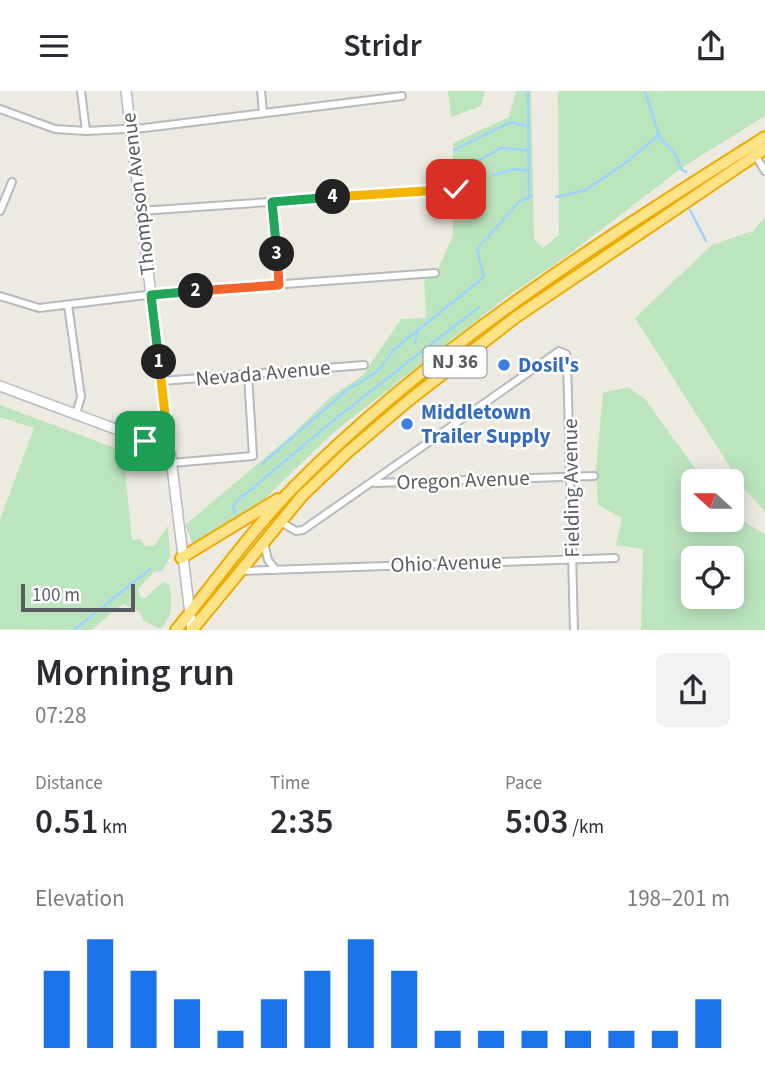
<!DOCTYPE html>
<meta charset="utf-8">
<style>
:root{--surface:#fff;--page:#f2f2f3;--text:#2b2b33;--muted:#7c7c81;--accent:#1a73e8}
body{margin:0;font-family:"Source Sans 3",sans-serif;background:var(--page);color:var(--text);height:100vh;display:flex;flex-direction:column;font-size:26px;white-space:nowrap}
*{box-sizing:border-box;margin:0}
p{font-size:23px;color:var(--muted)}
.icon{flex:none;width:38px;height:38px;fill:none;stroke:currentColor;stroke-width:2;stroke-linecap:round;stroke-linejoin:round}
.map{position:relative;height:539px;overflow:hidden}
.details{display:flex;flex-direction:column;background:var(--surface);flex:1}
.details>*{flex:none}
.needle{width:46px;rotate:291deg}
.tools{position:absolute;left:681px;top:378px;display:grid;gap:14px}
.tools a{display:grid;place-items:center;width:63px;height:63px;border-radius:10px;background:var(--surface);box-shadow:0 4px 18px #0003;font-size:35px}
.scale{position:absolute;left:21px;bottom:18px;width:114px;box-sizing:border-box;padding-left:7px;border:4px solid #595d62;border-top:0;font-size:19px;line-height:24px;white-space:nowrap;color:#595d62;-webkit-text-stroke:5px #fff;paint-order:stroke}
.pin{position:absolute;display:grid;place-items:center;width:60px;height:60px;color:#fff;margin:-30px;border-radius:14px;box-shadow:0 4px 10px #0006}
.km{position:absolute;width:35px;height:35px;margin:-18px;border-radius:50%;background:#222;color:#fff;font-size:19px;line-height:35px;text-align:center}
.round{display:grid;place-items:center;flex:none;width:74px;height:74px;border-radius:10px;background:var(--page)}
.summary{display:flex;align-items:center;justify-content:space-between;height:119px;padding:0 35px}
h1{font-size:38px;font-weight:600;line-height:52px}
.figures{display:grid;grid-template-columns:repeat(3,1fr);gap:10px;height:119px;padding:7px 35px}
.figures div{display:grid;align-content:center}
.figures b{font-size:35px;font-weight:600}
.figures small{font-size:19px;font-weight:400}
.figures p{font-size:19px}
.chart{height:196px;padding:14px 35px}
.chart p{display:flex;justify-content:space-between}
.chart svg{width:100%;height:126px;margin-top:7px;stroke:var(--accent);stroke-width:6}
header{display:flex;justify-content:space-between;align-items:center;height:91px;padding:0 35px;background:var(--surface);font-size:32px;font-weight:600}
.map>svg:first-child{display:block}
.green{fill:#bce5be;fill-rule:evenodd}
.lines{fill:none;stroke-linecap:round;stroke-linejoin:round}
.stream{stroke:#9ed2ff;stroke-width:2.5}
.street-casing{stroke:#b6b9be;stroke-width:10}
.secondary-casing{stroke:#b7bac0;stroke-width:12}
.highway-casing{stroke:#edab00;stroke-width:14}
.street{stroke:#fff;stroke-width:6}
.secondary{stroke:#fff;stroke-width:9}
.highway{stroke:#fde387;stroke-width:10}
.split-1-casing{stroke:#fff;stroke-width:14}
.split-2-casing{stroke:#fff;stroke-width:14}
.split-3-casing{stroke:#fff;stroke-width:14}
.split-4-casing{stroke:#fff;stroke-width:14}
.split-5-casing{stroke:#fff;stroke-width:14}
.split-1{stroke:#f5b400;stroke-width:9}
.split-2{stroke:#22a559;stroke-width:9}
.split-3{stroke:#f0652b;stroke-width:9}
.split-4{stroke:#22a559;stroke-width:9}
.split-5{stroke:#f5b400;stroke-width:9}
.shop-dot{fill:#3f7fe0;stroke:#fff;stroke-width:2.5}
.labels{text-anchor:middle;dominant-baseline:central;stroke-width:5;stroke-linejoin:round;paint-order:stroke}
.shield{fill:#fff;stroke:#8b8e91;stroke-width:2}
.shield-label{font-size:19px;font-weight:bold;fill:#595d62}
.street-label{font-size:21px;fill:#595d62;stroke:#fff}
.shop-label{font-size:21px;font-weight:bold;fill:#366cbe;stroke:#fff;text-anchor:start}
</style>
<header><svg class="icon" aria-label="menu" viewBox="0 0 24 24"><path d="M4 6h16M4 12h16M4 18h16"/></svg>Stridr<svg class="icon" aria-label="share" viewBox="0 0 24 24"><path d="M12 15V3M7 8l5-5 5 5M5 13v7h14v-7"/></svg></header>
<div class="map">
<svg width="765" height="539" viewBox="0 0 765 539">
<rect width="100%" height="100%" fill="#edeae1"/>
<path class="green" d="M448 0H485L481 15 451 26Z
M516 0H531L534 148 543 157 559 144 558 0H765V25L683 76 568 164 508 205 334 341 258 414 198 452 192 451 185 434 285 350 331 306 363 284 401 228 426 227 424 186 435 185 453 145V52L509 26Z
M765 126V421L742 395 635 227 712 154 753 140Z
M628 296 645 308 704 390H693V429H732V424L765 443V539H641L643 458 616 454 622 427 598 414 596 377 603 302ZM693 467H732V506H693Z
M0 314 123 360 132 449 140 448 145 455H154L168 435 170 466 162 480 154 481 138 498 140 506 144 508 163 491 169 494C174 508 172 528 160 538L144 530 139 520 123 513 91 539 0 538V429L34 337 0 326Z"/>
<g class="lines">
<path class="stream" d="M528 0 529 106
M645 0 660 47 675 62 682 79 686 81
M454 59 511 31 527 35
M457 81 501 57 527 59
M493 84 515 78 528 80
M556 106 586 99 624 73 660 43
M690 119 706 150
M415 252 417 241
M262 373 348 298C367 288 382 280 392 260L484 186 477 158 519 111 532 105
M235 422 233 415 237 410 335 328 479 216
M74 539 150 478"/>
<defs>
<path id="street" d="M81 0 86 40
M261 0 263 22
M0 18 55 38 86 40 144 37 402 5
M755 64 765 80
M272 111 279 194
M0 120 12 91
M140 120 456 98
M0 205 39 217 163 202 435 182
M68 214 81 306 76 323
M162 290 364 274
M171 372 253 365 248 284
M375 392 594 385
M281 431 296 440 303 439 559 260 566 263 567 268 574 539
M264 452 268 469 276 479
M240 480 615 467"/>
<path id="secondary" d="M126 0 192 539
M0 295 169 358"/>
<path id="highway" d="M181 467 278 408
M176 539C215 491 251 440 294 396 431 257 601 150 765 46
M192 539 302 405 348 361 408 310 516 226 765 58"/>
</defs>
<use href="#street" class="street-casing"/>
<use href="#secondary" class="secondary-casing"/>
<use href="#highway" class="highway-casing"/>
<use href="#street" class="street"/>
<use href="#secondary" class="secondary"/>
<use href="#highway" class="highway"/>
</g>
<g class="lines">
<defs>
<path id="split-1" d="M145 350 169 358 159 271"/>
<path id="split-2" d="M159 271 151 204 196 200"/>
<path id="split-3" d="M196 200 279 194 277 163"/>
<path id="split-4" d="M277 163 272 111 333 106"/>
<path id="split-5" d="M333 106 456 98"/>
</defs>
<use href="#split-1" class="split-1-casing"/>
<use href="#split-2" class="split-2-casing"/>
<use href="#split-3" class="split-3-casing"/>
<use href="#split-4" class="split-4-casing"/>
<use href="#split-5" class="split-5-casing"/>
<use href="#split-1" class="split-1"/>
<use href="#split-2" class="split-2"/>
<use href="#split-3" class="split-3"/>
<use href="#split-4" class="split-4"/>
<use href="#split-5" class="split-5"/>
</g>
<g class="shop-dot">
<circle cx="504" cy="274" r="7"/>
<circle cx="407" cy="333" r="7"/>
</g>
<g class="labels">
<rect class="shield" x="423.5" y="255.5" width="63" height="31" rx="5"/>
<g class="shield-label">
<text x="455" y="271">NJ 36</text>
</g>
<g class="street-label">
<text transform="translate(138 103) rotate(-97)">Thompson Avenue</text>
<text transform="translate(263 282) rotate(-5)">Nevada Avenue</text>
<text transform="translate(463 389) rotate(-2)">Oregon Avenue</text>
<text transform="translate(571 397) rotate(-91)">Fielding Avenue</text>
<text transform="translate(446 472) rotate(-2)">Ohio Avenue</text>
</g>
<g class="shop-label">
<text x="518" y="274">Dosil's</text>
<text x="421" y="321">Middletown<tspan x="421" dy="24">Trailer Supply</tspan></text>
</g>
</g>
</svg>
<div class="tools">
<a><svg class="needle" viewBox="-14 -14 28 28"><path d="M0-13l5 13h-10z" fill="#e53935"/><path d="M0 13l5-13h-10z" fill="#7c7c81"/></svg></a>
<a><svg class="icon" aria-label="locate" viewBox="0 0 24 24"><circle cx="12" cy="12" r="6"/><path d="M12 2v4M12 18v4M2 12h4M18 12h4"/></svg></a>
</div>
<div class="scale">100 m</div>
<div class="pin" style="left:145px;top:350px;background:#1e9e55"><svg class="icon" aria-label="arrive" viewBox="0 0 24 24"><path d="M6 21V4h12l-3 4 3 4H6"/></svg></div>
<div class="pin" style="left:456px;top:98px;background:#d93025"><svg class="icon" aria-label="check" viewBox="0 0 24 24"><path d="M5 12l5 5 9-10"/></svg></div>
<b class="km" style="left:159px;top:271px">1</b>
<b class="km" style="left:196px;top:200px">2</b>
<b class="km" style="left:277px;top:163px">3</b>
<b class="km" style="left:333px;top:106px">4</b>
</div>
<section class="details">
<div class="summary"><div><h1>Morning run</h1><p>07:28</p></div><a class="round"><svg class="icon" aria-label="share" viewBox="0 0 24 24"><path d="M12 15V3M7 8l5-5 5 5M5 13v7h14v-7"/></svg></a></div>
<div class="figures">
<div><p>Distance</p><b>0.51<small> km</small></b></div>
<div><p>Time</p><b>2:35</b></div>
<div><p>Pace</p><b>5:03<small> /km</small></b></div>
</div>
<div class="chart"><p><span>Elevation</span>198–201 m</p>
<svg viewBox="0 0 160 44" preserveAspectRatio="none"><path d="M5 44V17M15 44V6M25 44V17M35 44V27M45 44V38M55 44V27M65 44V17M75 44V6M85 44V17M95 44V38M105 44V38M115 44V38M125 44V38M135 44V38M145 44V38M155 44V27"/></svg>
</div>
</section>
